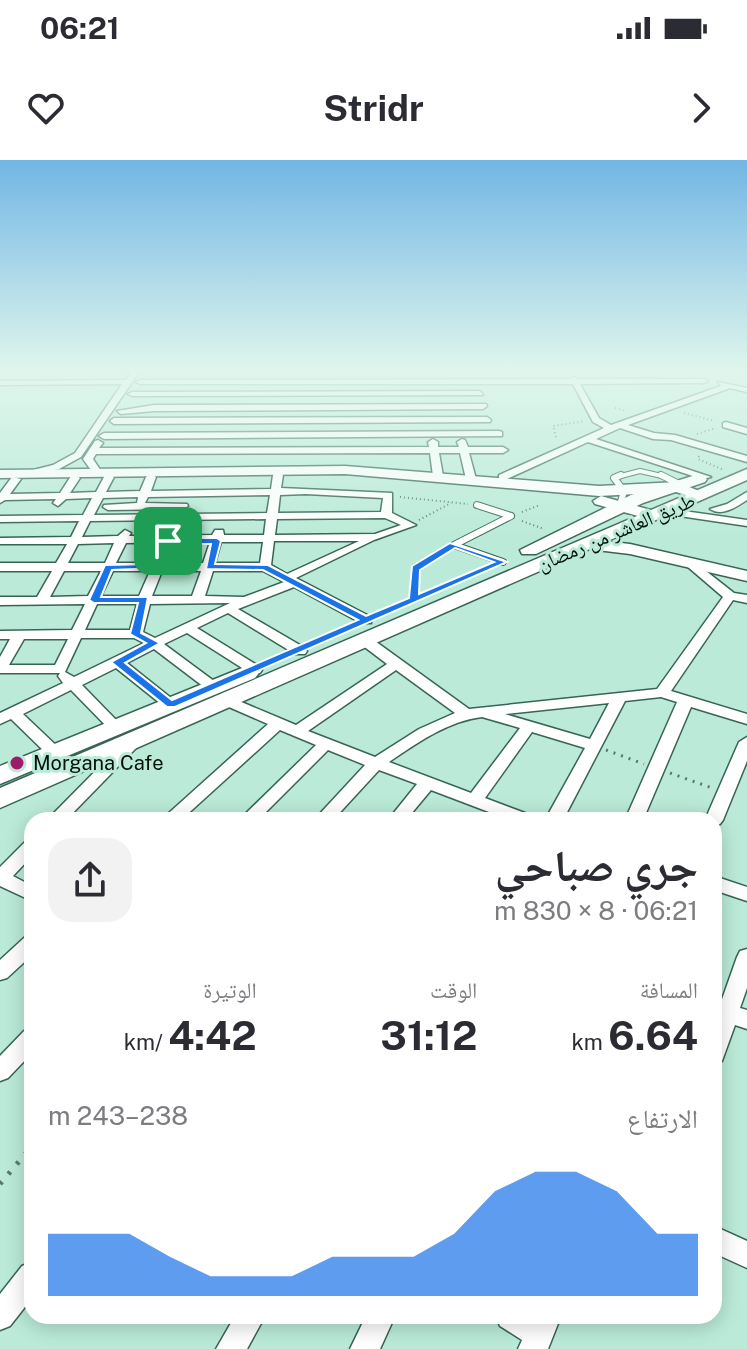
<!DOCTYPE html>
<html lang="ar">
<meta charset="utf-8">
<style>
:root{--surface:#fff;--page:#f2f2f3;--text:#2b2b33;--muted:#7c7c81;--accent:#1a73e8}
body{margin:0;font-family:"Public Sans","Noto Naskh Arabic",sans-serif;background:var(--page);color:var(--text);direction:rtl;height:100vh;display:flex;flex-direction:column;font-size:30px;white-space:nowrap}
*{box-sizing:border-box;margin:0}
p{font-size:26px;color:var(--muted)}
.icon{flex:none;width:44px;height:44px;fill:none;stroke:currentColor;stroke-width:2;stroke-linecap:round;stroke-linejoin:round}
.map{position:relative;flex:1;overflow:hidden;direction:ltr}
.sheet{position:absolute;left:24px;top:652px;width:698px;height:512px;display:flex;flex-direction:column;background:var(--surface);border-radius:24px;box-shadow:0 4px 20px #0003;direction:rtl}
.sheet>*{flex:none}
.pin{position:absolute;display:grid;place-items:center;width:68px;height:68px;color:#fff;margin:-34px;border-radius:16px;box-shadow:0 4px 12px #0006}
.round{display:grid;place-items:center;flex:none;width:84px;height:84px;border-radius:24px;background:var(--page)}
.headline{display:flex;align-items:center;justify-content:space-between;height:136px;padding:0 24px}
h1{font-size:44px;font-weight:700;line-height:60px}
.figures{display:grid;grid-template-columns:repeat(3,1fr);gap:12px;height:136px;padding:8px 24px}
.figures div{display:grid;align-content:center}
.figures b{font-size:40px;font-weight:700}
.figures small{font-size:22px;font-weight:400}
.figures p{font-size:22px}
.chart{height:224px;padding:16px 24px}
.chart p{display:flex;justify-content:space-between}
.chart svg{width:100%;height:144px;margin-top:8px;fill:var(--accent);opacity:.7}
.status{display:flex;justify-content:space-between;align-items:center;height:56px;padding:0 40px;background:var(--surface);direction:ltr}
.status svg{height:22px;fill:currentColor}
header{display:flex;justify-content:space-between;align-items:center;height:104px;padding:0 24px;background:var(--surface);font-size:36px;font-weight:700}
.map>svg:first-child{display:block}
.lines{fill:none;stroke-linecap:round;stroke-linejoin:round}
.lane-far1-casing{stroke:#386454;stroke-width:6}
.lane-casing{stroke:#386454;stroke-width:8}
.street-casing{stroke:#386454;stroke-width:3}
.secondary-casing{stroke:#386454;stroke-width:3}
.primary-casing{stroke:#386454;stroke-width:3}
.path-far2{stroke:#5b7a6e;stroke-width:2;stroke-dasharray:1 3;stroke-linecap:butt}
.path-far1{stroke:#5b7a6e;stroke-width:3;stroke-dasharray:2 6;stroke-linecap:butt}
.path{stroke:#5b7a6e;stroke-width:5;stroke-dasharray:3 10;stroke-linecap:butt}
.lane-far1{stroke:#fff;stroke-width:4}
.lane{stroke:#fff;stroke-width:6}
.street{fill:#fff;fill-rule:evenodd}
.secondary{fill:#fff;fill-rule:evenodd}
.primary{fill:#fff;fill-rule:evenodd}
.route{fill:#1a73e8;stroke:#fff;stroke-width:2;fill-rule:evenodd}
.poi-dot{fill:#9e1a6b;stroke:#bbebd8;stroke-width:3}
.labels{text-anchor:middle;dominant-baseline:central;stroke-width:6;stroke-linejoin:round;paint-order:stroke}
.street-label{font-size:20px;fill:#02120c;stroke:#bbebd8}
.poi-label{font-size:20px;fill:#02120c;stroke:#bbebd8;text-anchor:start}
</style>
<div class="status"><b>06:21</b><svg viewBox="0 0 49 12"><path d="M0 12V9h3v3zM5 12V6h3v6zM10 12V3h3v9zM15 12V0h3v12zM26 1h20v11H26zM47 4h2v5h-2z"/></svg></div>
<header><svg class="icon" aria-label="forward" viewBox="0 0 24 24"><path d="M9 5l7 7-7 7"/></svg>Stridr<svg class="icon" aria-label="heart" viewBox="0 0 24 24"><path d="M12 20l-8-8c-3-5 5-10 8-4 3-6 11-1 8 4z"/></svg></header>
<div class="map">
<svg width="747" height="1189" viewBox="0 0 747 1189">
<rect width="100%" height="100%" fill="#bbebd8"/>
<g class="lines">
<defs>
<path id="lane-far1" d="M617 317 640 311 666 317"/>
<path id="lane" d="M661 315 681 325
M477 345 511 356
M620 345 624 331 614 318 621 315
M454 385 511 356
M454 385 503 402"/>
<path id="street" d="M133 209H141L81 297 59 309 29 315V311L53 305 75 293 122 224 0 225V221L126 220Z
M574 217 578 219H704L708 221 704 223 580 224 599 258 611 265 721 226 718 222 747 228V232L730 228 628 265 654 273 675 275 747 296V302L671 280 653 279 620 268 596 279 711 317 702 319 588 282 507 319H499V315L604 268 593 262 573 224H140L136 222 140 220 570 219Z
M480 231 483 235 132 236 128 234 132 232Z
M486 244 487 246 483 249 154 251 121 254 117 251 154 245Z
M487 257 491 260 490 262 114 264 110 261 114 258Z
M726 262 747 268V274L723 267V263Z
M499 271 502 272V276L104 279 99 276 104 273Z
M433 279 438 282V287H459L457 282 462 279 465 280 468 287H503L508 290 503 293H469L476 319 471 322 466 319 460 293H439L443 316 438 319 433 316 430 293 96 294 93 299 101 311 96 314 93 313 83 299 95 281 98 280 103 283 99 288 429 287 428 282Z
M278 312 283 315 281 328 392 333V353L416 365 374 380 296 418 371 457V463H361L294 427 238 449 305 488 307 491 305 494H295L228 453 197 468 260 507 262 510 260 513H250L187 473 164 484 218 524 220 527 218 530H208L154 489 127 503 176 542 178 545 176 548H166L116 508 82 525 121 565 124 568 121 571H111L71 530 23 554 61 590 63 593 61 596H49L11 559 0 564V553L63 523 58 516 60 513H0V497L10 479H0V471L72 470 85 444 0 445V437H37L52 411H0V403H56L67 384H0V378L71 377 79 361 0 362V356L83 355 92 338 66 339 58 346 53 343 56 339 5 340 0 343V333L12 317 21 319 10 334 60 333 71 316 75 315 80 318 70 333 96 332 105 315 109 314 114 317 106 332 140 331 146 317 151 314 156 317 151 331 271 329 273 315ZM306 334 383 338 381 352 278 353 280 335ZM270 335 267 353 94 355 103 338 138 337 137 343 104 345 103 347 108 350 183 349 188 346 187 344 145 343 148 337ZM385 358 401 365 375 374 275 375 277 359ZM266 359 264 375H224L223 370H215L212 375 129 376 131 373 125 370 118 376 82 377 90 361ZM274 381H359L287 414 271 405ZM210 382 203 403H164L167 397 161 393 157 395 153 403H116L126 383ZM221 382H263L260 403H215ZM114 383 105 403H68L78 384ZM64 411H101L88 436 50 437ZM113 411H150L139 436H101ZM162 411H201L192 436H152ZM213 411H263L284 422 244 437 205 436ZM230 443 155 478 143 472 150 444ZM97 444H137L130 470H85ZM81 478H134L144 483 74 517 65 512ZM24 479H68L55 505H9Z
M747 332V340C736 347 722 357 710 349L727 344Z
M663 348 747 360V366L659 353 658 351Z
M692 400 734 433 747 435V443L733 440 671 531 747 554V564L691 547 643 660H625L677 542 661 537 625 541 563 660H545L585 588 532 572 485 638 533 656 536 660H510L431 630 406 660H388L417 624 379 610 333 660H314L365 605 328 590 258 660H239L316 585 280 570 181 660H161L268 564 222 544 220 541 222 538H232L296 565 387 504 358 482V476H368L469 549 657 529 723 437 688 407 686 404ZM396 510 455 553 419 569 375 597 308 571ZM609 543 590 579 505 554ZM482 557 520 568 471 633 389 602C417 583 448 561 482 557Z
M133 577 139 579 141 582 139 585 66 660H47L127 579Z
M747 577V601L723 660 720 664 714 666V660H705L739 582Z
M32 679V696L13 716 32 726V741L0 726V707L26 681Z
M714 716 747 727V741L714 730Z
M32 775V795L7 818 0 820V800L25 777Z
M747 789V828L740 848 747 850V869L735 865 722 901 714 904V862L737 797 740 791Z
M32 869V893L8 918 0 921V896L24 871Z
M714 1066 747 1081V1108L714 1093Z
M32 1102V1138L10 1166 0 1170V1134L22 1106Z
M235 1156H265L247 1189H216Z
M366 1156H395L380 1189H350Z
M496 1156H561L548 1189H518L522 1180 500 1166Z"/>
<path id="secondary" d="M345 306 599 326 677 322 709 335 701 340 676 332 599 336 345 314 0 318V310Z
M601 336 658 352 660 355 652 360 595 344 593 341Z
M586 379 630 384 747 411V421L630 394 580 388 577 384Z"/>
<path id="primary" d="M747 309V320L0 648V628Z
M699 314 707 319 705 322 643 343 536 394H522L520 390 631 335Z
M247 506 255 508 259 513 255 518 0 624V606Z"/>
</defs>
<use href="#lane-far1" class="lane-far1-casing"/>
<use href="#lane" class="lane-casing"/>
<use href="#street" class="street-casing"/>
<use href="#secondary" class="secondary-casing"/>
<use href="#primary" class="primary-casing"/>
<path class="path-far2" d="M615 248 626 251
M684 253 715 261
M697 274 716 268
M556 277 553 266 585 261
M699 296 698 299 724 310
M400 337 468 344
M522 352 540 345
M419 360 451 343
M522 361 544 369
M414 440 415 408 448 390"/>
<path class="path-far1" d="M606 590 644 604
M670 613 712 628"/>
<path class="path" d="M0 1024 32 986"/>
<use href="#lane-far1" class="lane-far1"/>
<use href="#lane" class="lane"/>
<use href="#street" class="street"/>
<use href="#secondary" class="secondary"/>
<use href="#primary" class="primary"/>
</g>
<linearGradient id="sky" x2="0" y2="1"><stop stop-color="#72b6e4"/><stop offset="0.56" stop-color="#e0f6ed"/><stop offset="1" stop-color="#e0f6ed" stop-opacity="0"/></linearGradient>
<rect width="747" height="376" fill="url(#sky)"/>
<path class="route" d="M217 378 221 381 215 404 268 405 366 456 409 438 412 406 450 383 507 402 175 547H167L111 502 146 483 130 474 138 443H94L89 440 105 405 153 404 164 381 168 378ZM172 384H211L206 409 263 410 358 460 172 540 125 503 160 483 141 473 148 437H101L112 410 160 408ZM455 388 494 402 419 434 420 410Z"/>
<circle class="poi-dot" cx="17" cy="603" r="8"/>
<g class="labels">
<g class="street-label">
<text transform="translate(616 372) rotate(-23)">طريق العاشر من رمضان</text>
</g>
<g class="poi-label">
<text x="33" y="603">Morgana Cafe</text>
</g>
</g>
</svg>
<div class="pin" style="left:168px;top:381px;background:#1e9e55"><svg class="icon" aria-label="arrive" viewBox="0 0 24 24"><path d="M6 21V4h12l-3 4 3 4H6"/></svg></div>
<section class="sheet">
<div class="headline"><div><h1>جري صباحي</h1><p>06:21 · 8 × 830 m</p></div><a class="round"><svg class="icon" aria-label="share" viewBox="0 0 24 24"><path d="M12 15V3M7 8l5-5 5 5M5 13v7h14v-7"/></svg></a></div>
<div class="figures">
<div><p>المسافة</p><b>6.64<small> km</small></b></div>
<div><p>الوقت</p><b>31:12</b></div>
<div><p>الوتيرة</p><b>4:42<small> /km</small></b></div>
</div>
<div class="chart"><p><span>الارتفاع</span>238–243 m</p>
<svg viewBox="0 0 160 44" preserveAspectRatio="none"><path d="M0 44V25L10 25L20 25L30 32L40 38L50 38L60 38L70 32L80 32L90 32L100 25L110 12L120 6L130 6L140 12L150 25L160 25V44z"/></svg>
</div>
</section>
</div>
